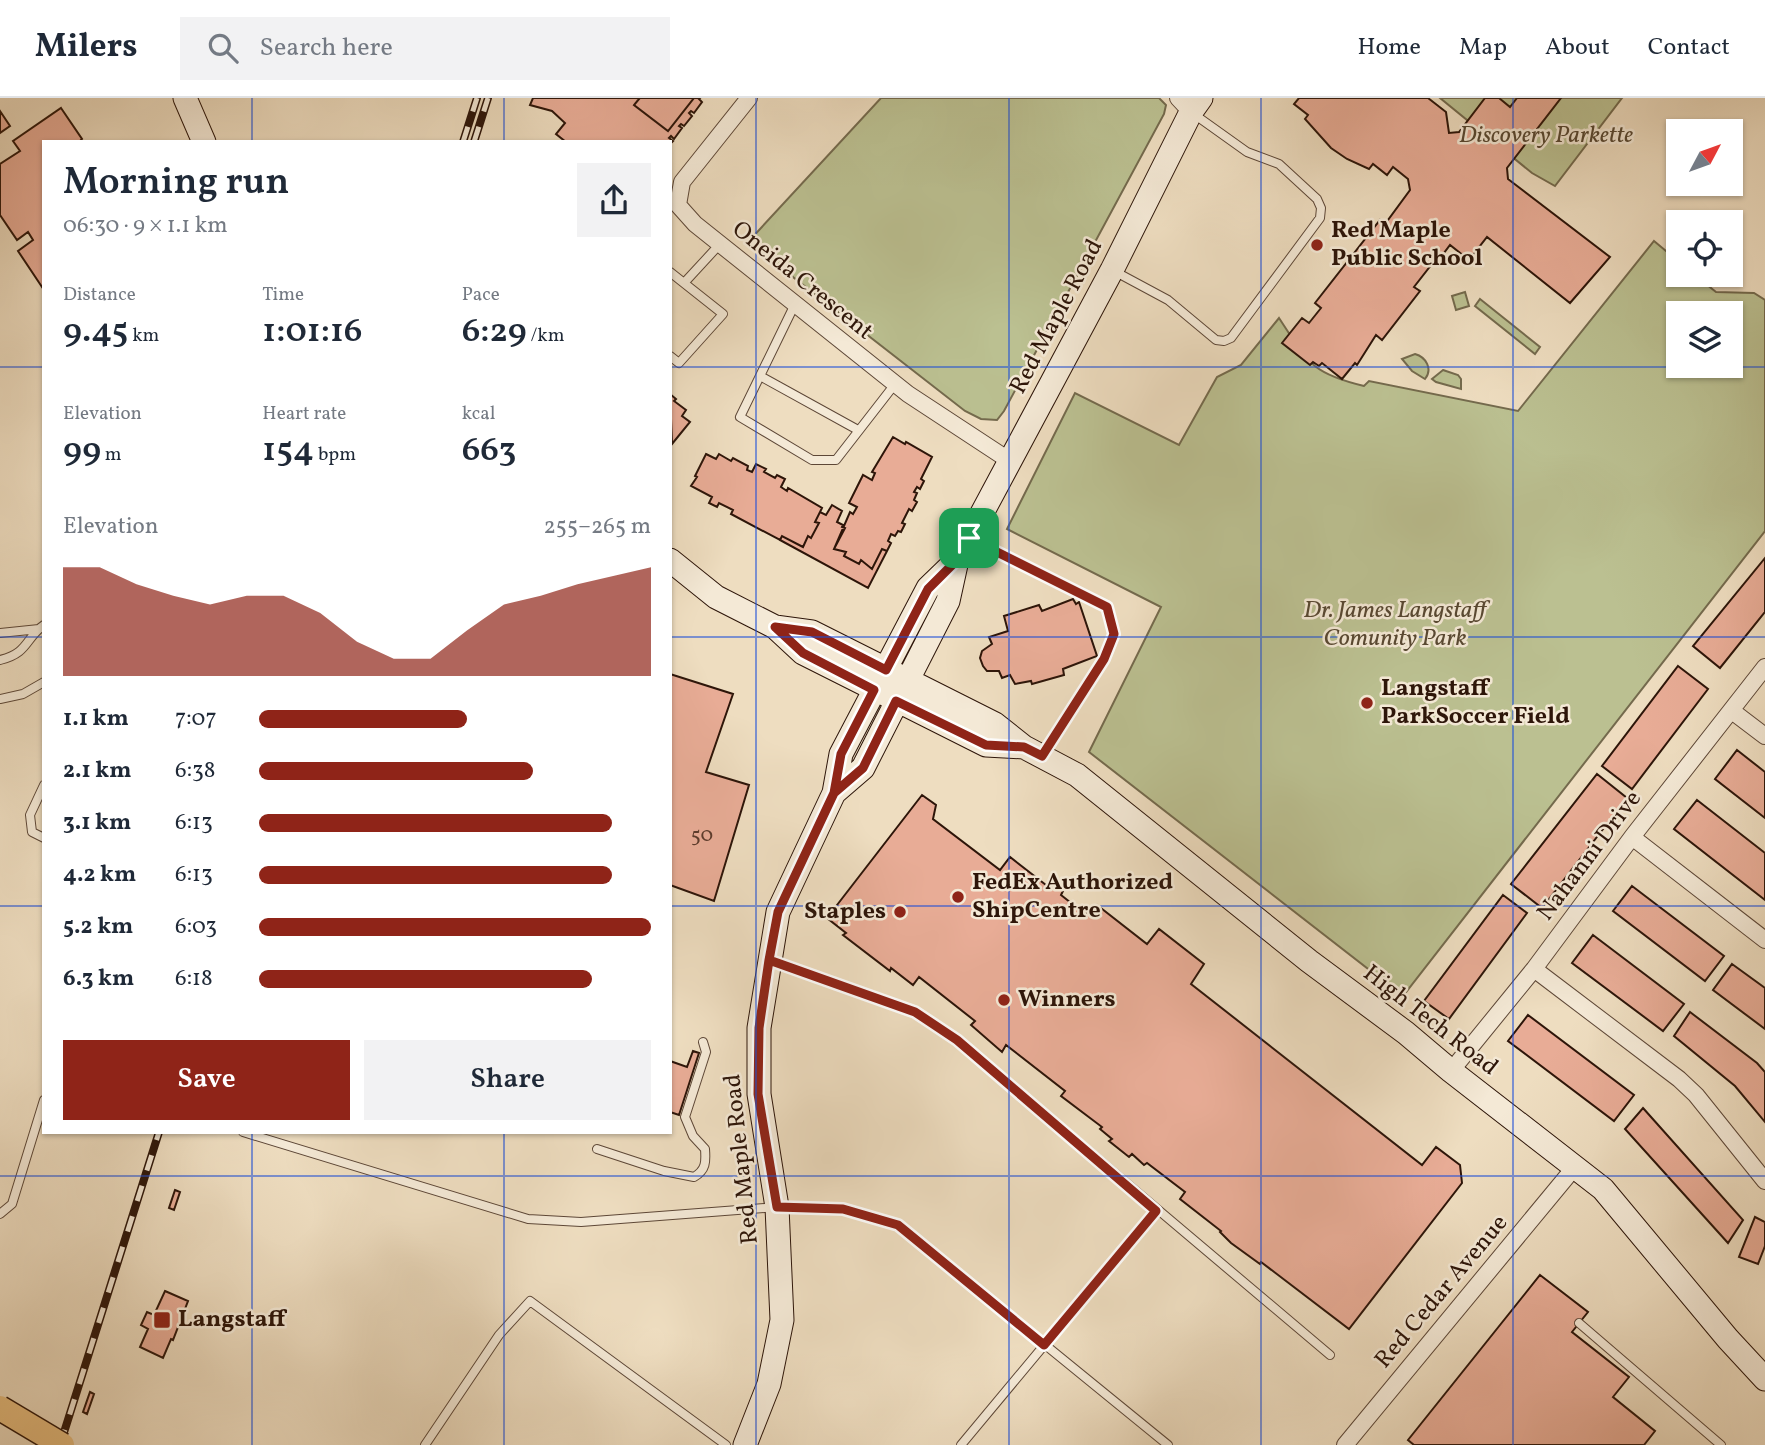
<!DOCTYPE html>
<meta charset="utf-8">
<style>
:root{--surface:#fff;--page:#f2f2f3;--text:#1f2937;--muted:#747a83;--line:#e0e1e3;--accent:#8f2418}
body{margin:0;font-family:Vollkorn,serif;background:var(--page);color:var(--text);height:100vh;display:flex;flex-direction:column;font-size:26px;white-space:nowrap}
*{box-sizing:border-box;margin:0}
p{font-size:23px;color:var(--muted)}
.icon{flex:none;width:38px;height:38px;fill:none;stroke:currentColor;stroke-width:2;stroke-linecap:round;stroke-linejoin:round}
.map{position:relative;flex:1;overflow:hidden}
.panel{position:absolute;left:42px;top:42px;width:630px;height:994px;display:flex;flex-direction:column;background:var(--surface);border-radius:0px;box-shadow:0 2px 5px #0004}
.panel>*{flex:none}
.needle{width:46px;rotate:49deg}
.tools{position:absolute;left:1666px;top:21px;display:grid;gap:14px}
.tools a{display:grid;place-items:center;width:77px;height:77px;border-radius:0px;background:var(--surface);box-shadow:0 2px 5px #0004;font-size:35px}
.pin{position:absolute;display:grid;place-items:center;width:60px;height:60px;color:#fff;margin:-30px;border-radius:14px;box-shadow:0 4px 10px #0006}
.round{display:grid;place-items:center;flex:none;width:74px;height:74px;border-radius:0px;background:var(--page)}
.overview{display:flex;align-items:center;justify-content:space-between;height:119px;padding:0 21px}
h1{font-size:38px;font-weight:600;line-height:52px}
.metrics{display:grid;grid-template-columns:repeat(3,1fr);gap:10px;height:119px;padding:7px 21px}
.metrics div{display:grid;align-content:center}
.metrics b{font-size:35px;font-weight:600}
.metrics small{font-size:19px;font-weight:400}
.metrics p{font-size:19px}
.chart{height:196px;padding:14px 21px}
.chart p{display:flex;justify-content:space-between}
.chart svg{width:100%;height:126px;margin-top:7px;fill:var(--accent);opacity:.7}
.action{display:flex;gap:14px;margin-top:auto;padding:14px 21px}
.action a{flex:1;height:80px;border-radius:0px;background:var(--accent);color:#fff;font-size:28px;font-weight:600;line-height:80px;text-align:center}
.action a+a{background:var(--page);color:var(--text)}
ul{padding:0 21px;list-style:none;font-size:23px}
li{display:grid;grid-template-columns:112px 84px 1fr;align-items:center;height:52px}
li i{height:18px;border-radius:9px;background:var(--accent)}
header{display:flex;align-items:center;gap:42px;box-sizing:border-box;height:98px;padding:0 35px;background:var(--surface);border-bottom:2px solid var(--line)}
header strong{font-size:33px}
nav{display:flex;gap:38px;margin-inline-start:auto;font-size:24px}
.search{width:490px;height:63px;background:var(--page);display:flex;align-items:center;gap:18px;box-sizing:border-box;padding:0 24px;border-radius:0px;color:var(--muted);font-size:26px}
.map>svg:first-child{display:block}
.green{fill:#bbc091;stroke:#746a4d;stroke-width:2;fill-rule:evenodd}
.building{fill:#e8ac96;stroke:#2d1509;stroke-width:2}
.lines{fill:none;stroke-linecap:round;stroke-linejoin:round}
.lane-casing{stroke:#5d4737;stroke-width:10}
.street-casing{stroke:#5d4737;stroke-width:18}
.secondary-casing{stroke:#2d1509;stroke-width:25}
.lane{stroke:#f4e9d6;stroke-width:8}
.street{stroke:#f4e9d6;stroke-width:16}
.secondary{stroke:#f4e9d6;stroke-width:23}
.rail-casing{stroke:#2d1509;stroke-width:8}
.rail{stroke:#f4e9d6;stroke-width:5;stroke-dasharray:16;stroke-linecap:butt}
.primary-bridge-casing{stroke:#2d1509;stroke-width:27;stroke-linecap:butt}
.primary-bridge{stroke:#e7be80;stroke-width:24}
.route-casing{stroke:#fff;stroke-width:14}
.route{stroke:#8f2418;stroke-width:9}
.grid{fill:none;stroke:#1d4ed8;stroke-width:2;stroke-opacity:0.55}
.poi-dot{fill:#8f2418;stroke:#f4e9d6;stroke-width:2.5}
.labels{text-anchor:middle;dominant-baseline:central;stroke-width:5;stroke-linejoin:round;paint-order:stroke}
.number-label{font-size:21px;fill:#5c3b2c}
.park-label{font-size:24px;font-style:italic;fill:#584832;stroke:#f4e9d6}
.poi-label{font-size:24px;font-weight:bold;fill:#2d1509;stroke:#f4e9d6;text-anchor:start}
.street-label{font-size:24px;fill:#2d1509;stroke:#f4e9d6}
</style>
<header>
<strong>Milers</strong>
<div class="search"><svg class="icon" aria-label="search" viewBox="0 0 24 24"><circle cx="10" cy="10" r="6"/><path d="M15 15l6 6"/></svg>Search here</div>
<nav><a>Home</a><a>Map</a><a>About</a><a>Contact</a></nav>
</header>
<div class="map">
<svg width="1765" height="1347" viewBox="0 0 1765 1347">
<rect width="100%" height="100%" fill="#eeddc0"/>
<filter id="stains"><feTurbulence type="fractalNoise" baseFrequency=".00286" numOctaves="4"/><feColorMatrix values="0 0 0 0 .2 0 0 0 0 .09 0 0 0 0 .02 0 0 0 .5 -.17"/></filter>
<radialGradient id="worn" r=".72"><stop offset=".6" stop-color="#630" stop-opacity="0"/><stop offset="1" stop-color="#630" stop-opacity=".3"/></radialGradient>
<path class="green" d="M881 0H1159L1166 7 1164 16 1004 313 997 322 981 321 965 313 748 144Z
M1440 0H1622L1555 88 1532 75Z
M1654 143 1678 163V177H1695L1716 194 1754 195 1765 202V433L1403 898 1089 654 1161 509 1007 431 1075 295 1179 347 1217 279 1241 267 1279 220C1308 264 1310 275 1364 288L1369 283 1518 313ZM1678 215H1731V268H1678Z
M1465 194 1469 208 1456 212 1452 198Z
M1480 201 1540 249 1535 256 1475 208Z
M1415 256C1426 259 1433 271 1425 281L1412 273 1402 261Z
M1443 272 1458 277 1461 281V291L1436 284 1432 281Z"/>
<path class="building" d="M533 0H700L699 1 702 4 694 15 691 13 689 15 692 18 684 28 681 26 679 28 682 30 674 41 671 38 669 40 673 43 670 46V44H566L556 36 565 25 552 13 530 7Z
M637 0H694L668 33 634 7 639 1Z
M1299 0H1428L1446 14 1449 35 1459 34 1485 0H1499L1510 9 1517 0H1561L1507 70 1508 81 1610 159 1570 205 1487 139 1469 162 1450 147 1441 159 1439 157 1414 189 1420 193 1382 242 1376 237 1357 267 1355 265 1342 281 1322 265 1319 268 1313 264 1310 267 1282 245 1302 220 1309 225 1321 210 1315 205 1380 122 1385 126 1410 92 1408 81 1393 69 1387 77 1373 66 1369 71 1347 61 1331 50 1305 21 1308 17 1294 6Z
M61 10 82 41 79 44H44V192L18 153 33 142 28 134 17 142 0 117V66L20 53 13 43Z
M0 13 10 28 0 35Z
M670 296 676 301 674 303 686 312 682 318 690 324 672 346Z
M893 339 905 346 906 344 932 359 921 381 924 383 920 391 917 389 914 394 917 395 914 402 917 404 912 413 909 411 902 425 905 426 901 434 898 433 895 438 891 436 888 443 891 445 887 453 882 451 872 471 861 462 859 466 844 458 846 454 834 451 850 414 853 416 857 409 849 405 863 377 872 382 875 375 872 374Z
M706 356 716 361 719 356 731 363 733 360 748 368 747 372 752 374 756 366 766 371 764 374 775 380 777 377 785 381 781 389 787 393 788 390 822 410 815 424 819 425 811 440 808 438 803 449 782 438 780 442 731 416 733 412 719 405 717 409 709 405 712 399 691 388 697 379 695 378Z
M832 407 842 413 837 424 843 427 842 429 845 430 834 451 846 454 844 458 859 466 861 462 872 471 882 451 887 453 868 490 780 442 782 438 803 449 808 438 811 440 819 425 815 424 820 414 826 417Z
M1765 460V514L1720 570 1693 548Z
M1073 501 1076 506 1079 504 1097 558 1063 571 1064 577 1032 586 1031 583 1015 586 1010 577 1002 580 999 573H987L983 568 980 560 982 553 992 546 989 539 1008 533 1004 518 1039 507 1042 513Z
M1678 568 1708 591 1632 691 1602 668Z
M670 576 733 596 706 674 749 687 714 803 670 787Z
M1737 652 1765 674V720L1715 681Z
M1597 676 1627 700 1542 810 1511 786Z
M922 697 936 707 933 721 1000 772 1010 759 1046 787 1057 780 1064 791 1061 797 1085 816 1097 807 1147 846 1159 831 1204 866 1191 886 1422 1067 1436 1049 1460 1067 1462 1085 1349 1231 1261 1164 1260 1166 1231 1145 1220 1134 1221 1133 1180 1101 1185 1094 1147 1065 1144 1067 1132 1056 1129 1059 1109 1043 1112 1041 1100 1031 1102 1029 1061 998 1065 993 1006 947 1002 954 971 927 975 923 919 879 913 887 891 870 890 873 843 837 846 835 827 820Z
M1697 702 1765 755V802L1674 731Z
M1632 788 1724 858 1705 883 1613 813Z
M1503 797 1527 815 1449 921 1424 903Z
M1593 837 1684 906 1663 933 1572 865Z
M1732 866 1765 890V931L1713 892Z
M1690 914 1757 965 1765 974V1024L1735 988 1674 938Z
M1528 917 1634 997 1614 1023 1508 943Z
M693 953 699 955 679 1017 670 1014V963L687 969Z
M1643 1010 1743 1122 1728 1145 1625 1031Z
M175 1092 180 1094 174 1112 169 1110Z
M1755 1119 1765 1124V1148L1758 1166 1739 1159Z
M1540 1177 1588 1214 1572 1234 1629 1279 1613 1299 1655 1333 1644 1347H1414L1408 1342Z
M165 1193 188 1203 173 1242 171 1241 163 1260 140 1249 148 1231 141 1227 147 1214 154 1217Z
M90 1294 94 1296 87 1316 83 1314Z"/>
<g class="lines">
<defs>
<path id="lane" d="M1114 173 1168 202 1216 242 1224 243 1231 240 1320 120 1321 110 1317 101 1279 66 1247 54 1191 14
M670 174 723 216 679 265 670 258
M684 185 720 146
M795 206 740 319 812 362H836L895 286
M760 278 858 332
M972 441 1107 509 1114 536 1104 561 1043 657
M0 535 39 531
M0 562C29 555 25 540 44 527
M0 601 23 596 44 584
M44 687 30 717 32 734 44 740
M771 863 915 914 957 942 1330 1257
M243 1034 528 1121 581 1124 777 1109 843 1111 898 1127 1168 1347
M597 1051 664 1073 694 1079C706 1072 706 1064 705 1051L693 1038 685 1019 706 954 703 944
M0 1116 12 1106 44 1002
M1579 1225 1721 1347
M425 1347 499 1237 530 1203 726 1347
M961 1347 1156 1113"/>
<path id="street" d="M749 0 682 84 678 107 695 126 908 296 1010 363
M1178 0 1191 14
M1732 613 1765 638
M1632 739 1765 842
M1534 871 1679 981 1696 997 1765 1083
M1451 973 1534 871 1632 739 1765 569
M1345 1347 1574 1070"/>
<path id="secondary" d="M185 0 204 44
M670 462 716 499 775 529 803 555 986 647 1024 649
M775 529 812 534 995 626 1024 649 1077 677 1309 863 1406 935 1451 973 1603 1091 1728 1241 1765 1281
M834 695 863 670 948 503 957 462 1112 172 1191 14 1201 0
M745 1347 769 1286 782 1222 777 1109 759 996V930L778 814 834 695 841 656 928 490 957 462"/>
</defs>
<use href="#lane" class="lane-casing"/>
<use href="#street" class="street-casing"/>
<use href="#secondary" class="secondary-casing"/>
<use href="#lane" class="lane"/>
<use href="#street" class="street"/>
<use href="#secondary" class="secondary"/>
<defs>
<path id="rail" d="M463 44 477 0
M474 44 488 0
M60 1347 159 1034"/>
</defs>
<use href="#rail" class="rail-casing"/>
<use href="#rail" class="rail"/>
<defs>
<path id="primary-bridge" d="M0 1310 62 1347"/>
</defs>
<use href="#primary-bridge" class="primary-bridge-casing"/>
<use href="#primary-bridge" class="primary-bridge"/>
</g>
<g class="lines">
<defs>
<path id="route" d="M969 440 957 462 928 491 886 572 812 534 775 529 803 555 874 592 841 656 834 695 778 814 769 862 759 930 758 996 777 1109 843 1111 898 1127 1044 1247 1156 1113 957 942 915 914 769 862 778 814 834 695 863 670 896 603 986 647 1024 649 1042 658 1104 561 1114 536 1107 509 969 440"/>
</defs>
<use href="#route" class="route-casing"/>
<use href="#route" class="route"/>
</g>
<path class="grid" d="M252 0V44M504 0V44M756 0V1347M1009 0V1347M1261 0V1347M1513 0V1347M0 269H44M670 269H1765M0 539H44M670 539H1765M0 808H44M670 808H1765M252 1034V1347M504 1034V1347M0 1078H1765"/>
<g class="poi-dot">
<circle cx="1317" cy="147" r="7"/>
<circle cx="1367" cy="605" r="7"/>
<circle cx="958" cy="799" r="7"/>
<circle cx="900" cy="814" r="7"/>
<circle cx="1004" cy="902" r="7"/>
<rect x="153" y="1213" width="18" height="18" rx="3.5"/>
</g>
<g class="labels">
<g class="number-label">
<text x="702" y="737">50</text>
</g>
<g class="park-label">
<text x="1546" y="38">Discovery Parkette</text>
<text x="1395" y="513">Dr. James Langstaff<tspan x="1395" dy="28">Comunity Park</tspan></text>
</g>
<g class="poi-label">
<text x="1331" y="133">Red Maple<tspan x="1331" dy="28">Public School</tspan></text>
<text x="1381" y="591">Langstaff<tspan x="1381" dy="28">ParkSoccer Field</tspan></text>
<text x="972" y="785">FedEx Authorized<tspan x="972" dy="28">ShipCentre</tspan></text>
<text x="886" y="814" text-anchor="end">Staples</text>
<text x="1018" y="902">Winners</text>
<text x="178" y="1222">Langstaff</text>
</g>
<g class="street-label">
<text transform="translate(802 183) rotate(39)">Oneida Crescent</text>
<text transform="translate(1057 219) rotate(-62)">Red Maple Road</text>
<text transform="translate(1590 758) rotate(-53)">Nahanni Drive</text>
<text transform="translate(1430 923) rotate(38)">High Tech Road</text>
<text transform="translate(742 1061) rotate(-96)">Red Maple Road</text>
<text transform="translate(1442 1194) rotate(-50)">Red Cedar Avenue</text>
</g>
</g>
<rect width="100%" height="100%" filter="url(#stains)"/>
<rect width="100%" height="100%" fill="url(#worn)"/>
</svg>
<div class="tools">
<a><svg class="needle" viewBox="-14 -14 28 28"><path d="M0-13l5 13h-10z" fill="#e53935"/><path d="M0 13l5-13h-10z" fill="#747a83"/></svg></a>
<a><svg class="icon" aria-label="locate" viewBox="0 0 24 24"><circle cx="12" cy="12" r="6"/><path d="M12 2v4M12 18v4M2 12h4M18 12h4"/></svg></a>
<a><svg class="icon" aria-label="layers" viewBox="0 0 24 24"><path d="M12 4l9 5-9 5-9-5zM3 14l9 5 9-5"/></svg></a>
</div>
<div class="pin" style="left:969px;top:440px;background:#1e9e55"><svg class="icon" aria-label="arrive" viewBox="0 0 24 24"><path d="M6 21V4h12l-3 4 3 4H6"/></svg></div>
<section class="panel">
<div class="overview"><div><h1>Morning run</h1><p>06:30 · 9 × 1.1 km</p></div><a class="round"><svg class="icon" aria-label="share" viewBox="0 0 24 24"><path d="M12 15V3M7 8l5-5 5 5M5 13v7h14v-7"/></svg></a></div>
<div class="metrics">
<div><p>Distance</p><b>9.45<small> km</small></b></div>
<div><p>Time</p><b>1:01:16</b></div>
<div><p>Pace</p><b>6:29<small> /km</small></b></div>
</div>
<div class="metrics">
<div><p>Elevation</p><b>99<small> m</small></b></div>
<div><p>Heart rate</p><b>154<small> bpm</small></b></div>
<div><p>kcal</p><b>663</b></div>
</div>
<div class="chart"><p><span>Elevation</span>255–265 m</p>
<svg viewBox="0 0 160 44" preserveAspectRatio="none"><path d="M0 44V6L10 6L20 12L30 16L40 19L50 16L60 16L70 22L80 32L90 38L100 38L110 28L120 19L130 16L140 12L150 9L160 6V44z"/></svg>
</div>
<ul>
<li><b>1.1 km</b>7:07<i style="width:53%"></i></li>
<li><b>2.1 km</b>6:38<i style="width:70%"></i></li>
<li><b>3.1 km</b>6:13<i style="width:90%"></i></li>
<li><b>4.2 km</b>6:13<i style="width:90%"></i></li>
<li><b>5.2 km</b>6:03<i style="width:100%"></i></li>
<li><b>6.3 km</b>6:18<i style="width:85%"></i></li>
</ul>
<div class="action"><a>Save</a><a>Share</a></div>
</section>
</div>
